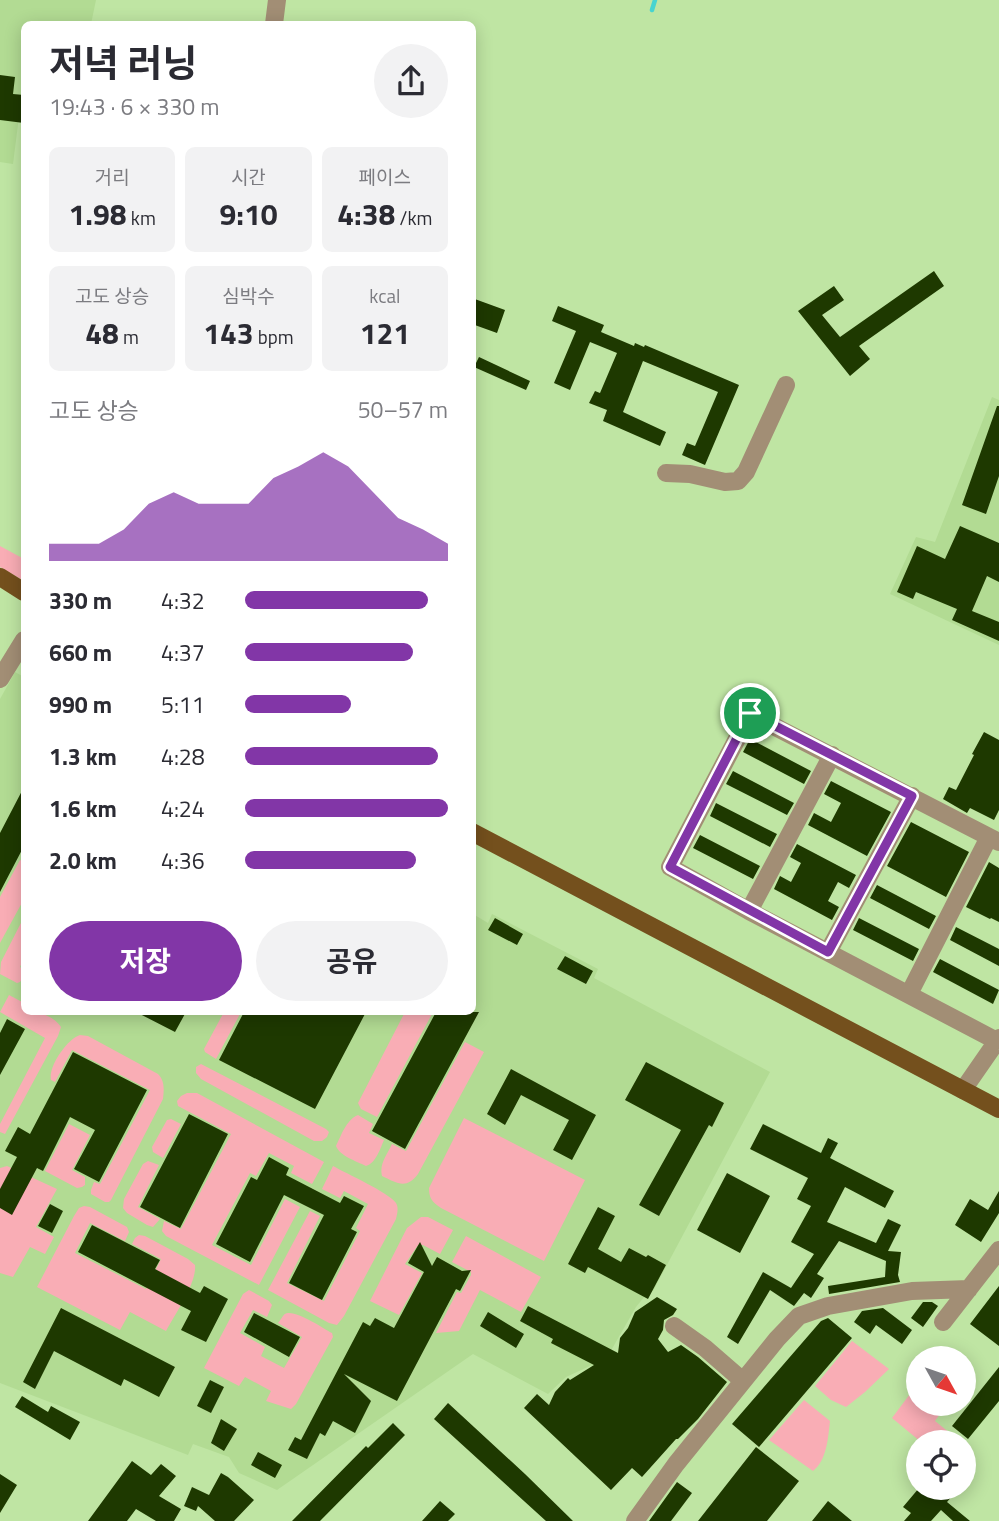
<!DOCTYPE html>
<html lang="ko">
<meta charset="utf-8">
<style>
:root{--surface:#fff;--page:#f2f2f3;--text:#2b2b33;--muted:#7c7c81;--accent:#8236a7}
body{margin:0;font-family:"Titillium Web","Noto Sans KR",sans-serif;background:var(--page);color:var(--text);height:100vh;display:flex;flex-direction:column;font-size:26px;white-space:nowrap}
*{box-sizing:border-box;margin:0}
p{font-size:23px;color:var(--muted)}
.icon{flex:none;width:38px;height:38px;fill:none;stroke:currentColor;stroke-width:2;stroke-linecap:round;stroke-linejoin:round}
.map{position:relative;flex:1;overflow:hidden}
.details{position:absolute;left:21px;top:21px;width:455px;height:994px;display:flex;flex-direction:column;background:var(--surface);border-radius:10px;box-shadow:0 4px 18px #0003}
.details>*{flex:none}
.needle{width:46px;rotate:130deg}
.tools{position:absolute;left:906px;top:1346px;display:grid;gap:14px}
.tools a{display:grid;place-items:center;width:70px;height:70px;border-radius:50%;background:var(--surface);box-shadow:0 4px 18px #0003;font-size:35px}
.pin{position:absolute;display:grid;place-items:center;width:60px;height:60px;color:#fff;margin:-30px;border:4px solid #fff;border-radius:50%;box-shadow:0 2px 7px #0007}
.round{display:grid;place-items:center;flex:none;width:74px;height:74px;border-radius:37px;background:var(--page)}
.summary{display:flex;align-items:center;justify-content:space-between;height:119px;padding:0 28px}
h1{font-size:38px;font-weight:700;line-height:52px}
.stats{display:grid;grid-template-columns:repeat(3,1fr);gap:10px;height:119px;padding:7px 28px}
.stats div{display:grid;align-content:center;border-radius:10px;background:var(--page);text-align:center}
.stats b{font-size:30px;font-weight:700}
.stats small{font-size:19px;font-weight:400}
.stats p{font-size:19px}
.chart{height:196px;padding:14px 28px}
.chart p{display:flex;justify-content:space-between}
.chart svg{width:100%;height:126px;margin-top:7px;fill:var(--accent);opacity:.7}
.action{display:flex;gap:14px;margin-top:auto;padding:14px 28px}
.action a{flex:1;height:80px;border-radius:42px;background:var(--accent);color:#fff;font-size:28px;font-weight:700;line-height:80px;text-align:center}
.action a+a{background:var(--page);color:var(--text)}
ul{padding:0 28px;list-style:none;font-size:23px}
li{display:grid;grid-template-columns:112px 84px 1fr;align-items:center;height:52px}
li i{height:18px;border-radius:9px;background:var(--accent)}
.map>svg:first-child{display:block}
.built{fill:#b2db93}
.green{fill:#f9adb5}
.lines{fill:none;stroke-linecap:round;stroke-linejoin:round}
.stream{stroke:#47d4d0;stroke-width:4.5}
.building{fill:#1e3900}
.minor{stroke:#a28e75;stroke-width:18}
.major{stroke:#74501d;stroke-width:18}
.route-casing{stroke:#fff;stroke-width:14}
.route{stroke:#8236a7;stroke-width:9}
</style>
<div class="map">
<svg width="999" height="1521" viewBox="0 0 999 1521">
<rect width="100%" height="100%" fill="#bfe5a3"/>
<path class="built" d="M0 0H96L91 24H24V77L13 164 0 162Z
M992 397 999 400V645L890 594 916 537 935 542Z
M15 672 24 677V1012H472L473 914 488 923 492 914 598 969 594 978 770 1072 653 1291H649L636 1307 605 1361 590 1366 566 1377 548 1394 473 1354 277 1490 239 1473 229 1457 193 1444 188 1455 0 1383V699Z"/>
<path class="green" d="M0 546 24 559V581L0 567Z
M20 860 24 862V899L0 943V897Z
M24 917V958L20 967 24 970V976L20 982 17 983 0 974 1 962Z
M9 995 24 1003V1012C39 1012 53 1015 61 1027L58 1036 5 1134 0 1132V1124L45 1038 0 1012Z
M224 1012H241L216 1059 205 1052 204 1049Z
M405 1012H433L377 1117 361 1109 358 1103Z
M80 1035 88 1036 158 1074C165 1081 164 1090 163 1099L111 1200 109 1202H105L91 1194V1190L94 1182 100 1184 150 1090 72 1050 55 1082 51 1080C48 1067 67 1039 80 1035Z
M465 1042 484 1052 418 1174C406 1190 397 1183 382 1176 379 1164 387 1155 392 1144L406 1151Z
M201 1064 326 1129 329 1132 327 1137 322 1141H314L201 1079 196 1073V1067Z
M187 1093H197L324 1162 312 1184 291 1173 294 1166 269 1153 256 1176 250 1173 212 1245 251 1265 285 1199 300 1207 259 1285 166 1236 162 1231 164 1221 181 1229 231 1134 178 1106 177 1101 181 1096Z
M358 1115 373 1124 369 1133 384 1140C380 1149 376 1163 366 1166 356 1161 340 1156 336 1146 341 1136 346 1120 358 1115Z
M464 1118 585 1180 544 1261 441 1208C432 1202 429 1198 429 1188Z
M171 1119 181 1124 163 1158 153 1152 152 1147 167 1120Z
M69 1124 90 1135 72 1170 85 1177V1185L82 1187 77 1188 45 1171Z
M148 1161 159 1165 138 1207 160 1219 153 1227 147 1225 127 1213 123 1208 124 1199 143 1164Z
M7 1166 57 1189 36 1227 54 1237 45 1254 30 1247 13 1277 0 1273V1168Z
M333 1166C347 1174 388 1192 396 1203 399 1208 397 1214 396 1219L344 1316 337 1325 329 1323 268 1290 310 1211 320 1216 287 1283 324 1301 360 1231 356 1228 368 1204 344 1191 340 1198 322 1189Z
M84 1206 90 1207 127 1227 129 1232 125 1241 90 1223 75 1253 146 1289 161 1259 132 1244 135 1238 139 1235 145 1236 188 1259 195 1265C197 1283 175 1314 166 1331L130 1312 120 1330 37 1287 74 1216 79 1208Z
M421 1217H428L453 1230 440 1254 423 1245H418L405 1264 422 1273 399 1315 370 1301 407 1228Z
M466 1236 541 1277 521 1312 480 1290 459 1331 436 1333 457 1292 461 1293 471 1275V1272L452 1262Z
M249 1290 269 1301 272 1305 267 1317 253 1310 240 1333 265 1347 261 1356 284 1368 302 1337 278 1323C279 1322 284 1314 285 1314 293 1308 323 1328 332 1333L333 1337 296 1404 291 1409 266 1401 271 1391 245 1377 239 1386 204 1368 243 1294Z
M852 1341 889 1369 865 1392 846 1407 831 1400 815 1386Z
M919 1382V1404H947L935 1421 961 1442H921L892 1418Z
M804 1400 830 1421C828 1438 827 1460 813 1471L769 1440Z"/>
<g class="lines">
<path class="stream" d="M652 10 655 0"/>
</g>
<path class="building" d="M0 75 15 77 13 94 24 95V123L0 120Z
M934 271 944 286 859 346 870 359 850 376 798 311 834 286 844 300 822 315 840 337Z
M472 298 505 310 497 333 472 324Z
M558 306 604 325 601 332 634 346 635 343 644 347 645 345 739 385 705 465 682 455 687 443 695 446 718 392 643 361 623 412 666 432 660 446 603 421 607 410 589 403 595 391 600 393 617 353 590 342 570 390 554 383 576 331 552 321Z
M479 357 530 381 526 390 474 367Z
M997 406H999V476L986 514 962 505Z
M960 526 999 543V582L987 576 972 611 999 622V641L952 620 957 609 916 592 913 599 897 592 917 546 945 559Z
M984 732 999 740V810L994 820 970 808 967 813 943 799 949 787 956 790 974 755 972 754Z
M750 739 811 771 804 784 743 752Z
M733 771 794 803 787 815 726 784Z
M831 781 891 812 867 856 808 825 814 813 831 822 841 803 824 794Z
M24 787V846L0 892V833Z
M716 803 777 834 770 847 710 816Z
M911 822 969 852 946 897 887 866Z
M700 835 760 866 753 879 693 848Z
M797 844 856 875 849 888 838 882 828 901 839 907 832 920 774 889 780 876 791 882 801 863 790 857Z
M989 862 999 868V922L991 918 990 919 966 907Z
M877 885 936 916 929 929 870 898Z
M495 918 523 934 517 945 488 930Z
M859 918 919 949 913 961 853 930Z
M956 927 999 949V966L950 940Z
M565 956 593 971 586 984 557 969Z
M940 959 999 990 993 1004 933 972Z
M136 1012H186L175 1032Z
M244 1012H366L315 1109 219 1060Z
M436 1012H479L405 1149 372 1131Z
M7 1019 25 1029 0 1075V1033Z
M73 1052 147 1090 99 1182 74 1169 95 1130 70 1117 43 1171 37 1168 12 1215 0 1208V1189L17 1157 5 1151 18 1127 30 1134Z
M646 1062 724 1103 712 1127 709 1125 659 1216 639 1205 681 1130 625 1100Z
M511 1069 596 1115 572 1160 553 1150 569 1120 521 1095 505 1125 487 1114Z
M189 1114 228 1134 180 1228 140 1207Z
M763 1124 821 1153 828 1138 838 1143 830 1158 894 1191 885 1208 845 1187 827 1222 876 1243 888 1219 901 1225 888 1251 901 1252 898 1275 900 1282 829 1294 828 1286 885 1277 886 1261 839 1241 817 1274 824 1278 811 1298 804 1293 794 1306 770 1290 738 1344 727 1337 763 1272 791 1288 814 1254 791 1242 811 1206 797 1199 808 1178 750 1149Z
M269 1157 289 1168 286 1175 340 1203 344 1196 364 1206 351 1229 357 1232 322 1300 289 1283 324 1215 284 1195 250 1262 216 1244 251 1177 257 1180Z
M727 1173 770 1196 740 1253 697 1230Z
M999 1191V1213L981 1242 955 1225 970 1199 988 1210Z
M50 1204 63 1211 52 1233 38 1226Z
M598 1207 615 1216 598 1249 621 1262 629 1248 646 1257 648 1255 666 1265 648 1299 588 1267 585 1273 568 1264Z
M92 1225 160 1260 155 1269 200 1293 204 1286 228 1299 206 1342 181 1330 191 1311 78 1252Z
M420 1242 432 1266 437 1257 462 1271 471 1270 460 1291 456 1289 397 1401 344 1374 371 1401 355 1433 333 1421 325 1436 320 1433 307 1459 288 1450 295 1437 301 1440 363 1322 370 1326 375 1318 394 1328 424 1272 408 1263Z
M999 1286V1346L970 1324Z
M657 1297 677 1309 673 1315 664 1320 663 1330 658 1339 668 1352 681 1345 698 1357 727 1382 698 1419 678 1439H676L642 1477 632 1468 611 1490 524 1408 537 1394 549 1405 555 1392 568 1378 570 1380 594 1365 551 1343 553 1339 520 1321 528 1306 618 1353 620 1338 628 1328 635 1312Z
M923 1302H932L938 1306 923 1327 911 1318Z
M61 1308 175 1367 159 1397 124 1379 121 1386 54 1351 35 1389 23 1382Z
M883 1308 912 1330 902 1344 876 1325 870 1334 854 1322 862 1311Z
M488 1312 524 1334 516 1348 480 1326Z
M254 1313 300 1337 289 1357 244 1332Z
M828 1318 852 1338 759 1447 732 1424 821 1321Z
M999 1367V1401L968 1439 952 1426Z
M210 1380 224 1387 211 1413 197 1406Z
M22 1396 48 1412 51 1406 80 1422 70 1440 15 1407Z
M448 1403 525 1474 573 1521H546L434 1419Z
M221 1419 237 1429 224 1451 211 1443Z
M393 1423 405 1435 320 1521H292L366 1446 368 1448Z
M756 1447 799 1481 767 1521H698Z
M258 1452 282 1465 275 1478 251 1465Z
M132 1461 151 1475 161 1464 176 1476 159 1496 181 1509 174 1521H156L136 1509 127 1521H88Z
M221 1473 228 1477 254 1500 234 1521H215L198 1506 196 1511 184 1506 192 1487 209 1495Z
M0 1474 17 1485 0 1513Z
M677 1482 692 1493 671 1521H649Z
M919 1488H959L947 1502 970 1521H953L941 1510 931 1521H904L911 1513 903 1507Z
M440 1501 455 1514 448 1521H422Z
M828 1501 852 1521H812Z"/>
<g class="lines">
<path class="minor" d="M274 24 277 0
M666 473 690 474 725 482 738 481 746 472 786 385
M0 679 24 640
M749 911 832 755
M828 952 912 796
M909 994 989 837
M997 1041 749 911 670 867 750 714 999 842
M963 1090 999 1038
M943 1322 999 1250
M674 1326 705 1348 743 1381
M635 1521 676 1464 777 1339 799 1316 828 1306 912 1291 969 1289"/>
<path class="major" d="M0 577 24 592
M472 832 999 1109"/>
</g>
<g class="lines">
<defs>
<path id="route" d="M750 713 912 796 828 952 670 867Z"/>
</defs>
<use href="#route" class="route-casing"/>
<use href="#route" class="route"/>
</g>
</svg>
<div class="tools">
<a><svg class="needle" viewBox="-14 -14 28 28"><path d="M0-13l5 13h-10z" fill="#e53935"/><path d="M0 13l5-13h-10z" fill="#7c7c81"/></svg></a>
<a><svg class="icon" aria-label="locate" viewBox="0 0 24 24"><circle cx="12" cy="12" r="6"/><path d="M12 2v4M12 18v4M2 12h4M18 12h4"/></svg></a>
</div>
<div class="pin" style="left:750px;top:713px;background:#1e9e55"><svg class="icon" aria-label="arrive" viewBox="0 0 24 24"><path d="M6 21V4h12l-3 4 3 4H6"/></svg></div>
<section class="details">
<div class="summary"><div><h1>저녁 러닝</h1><p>19:43 · 6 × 330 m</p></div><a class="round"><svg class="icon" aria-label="share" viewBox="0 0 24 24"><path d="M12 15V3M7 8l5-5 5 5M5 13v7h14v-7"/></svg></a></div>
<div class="stats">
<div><p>거리</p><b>1.98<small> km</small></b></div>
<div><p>시간</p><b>9:10</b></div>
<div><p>페이스</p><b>4:38<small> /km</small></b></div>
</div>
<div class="stats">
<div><p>고도 상승</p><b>48<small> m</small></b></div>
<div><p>심박수</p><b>143<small> bpm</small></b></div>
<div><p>kcal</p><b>121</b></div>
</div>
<div class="chart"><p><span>고도 상승</span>50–57 m</p>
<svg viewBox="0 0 160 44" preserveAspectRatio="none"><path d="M0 44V38L10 38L20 38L30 33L40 24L50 20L60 24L70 24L80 24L90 15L100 11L110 6L120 11L130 20L140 29L150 33L160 38V44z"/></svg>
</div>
<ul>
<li><b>330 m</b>4:32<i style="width:90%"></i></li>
<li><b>660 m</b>4:37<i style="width:83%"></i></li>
<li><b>990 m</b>5:11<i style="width:52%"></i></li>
<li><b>1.3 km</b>4:28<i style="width:95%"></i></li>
<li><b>1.6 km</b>4:24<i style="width:100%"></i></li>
<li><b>2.0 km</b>4:36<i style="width:84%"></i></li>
</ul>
<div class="action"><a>저장</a><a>공유</a></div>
</section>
</div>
